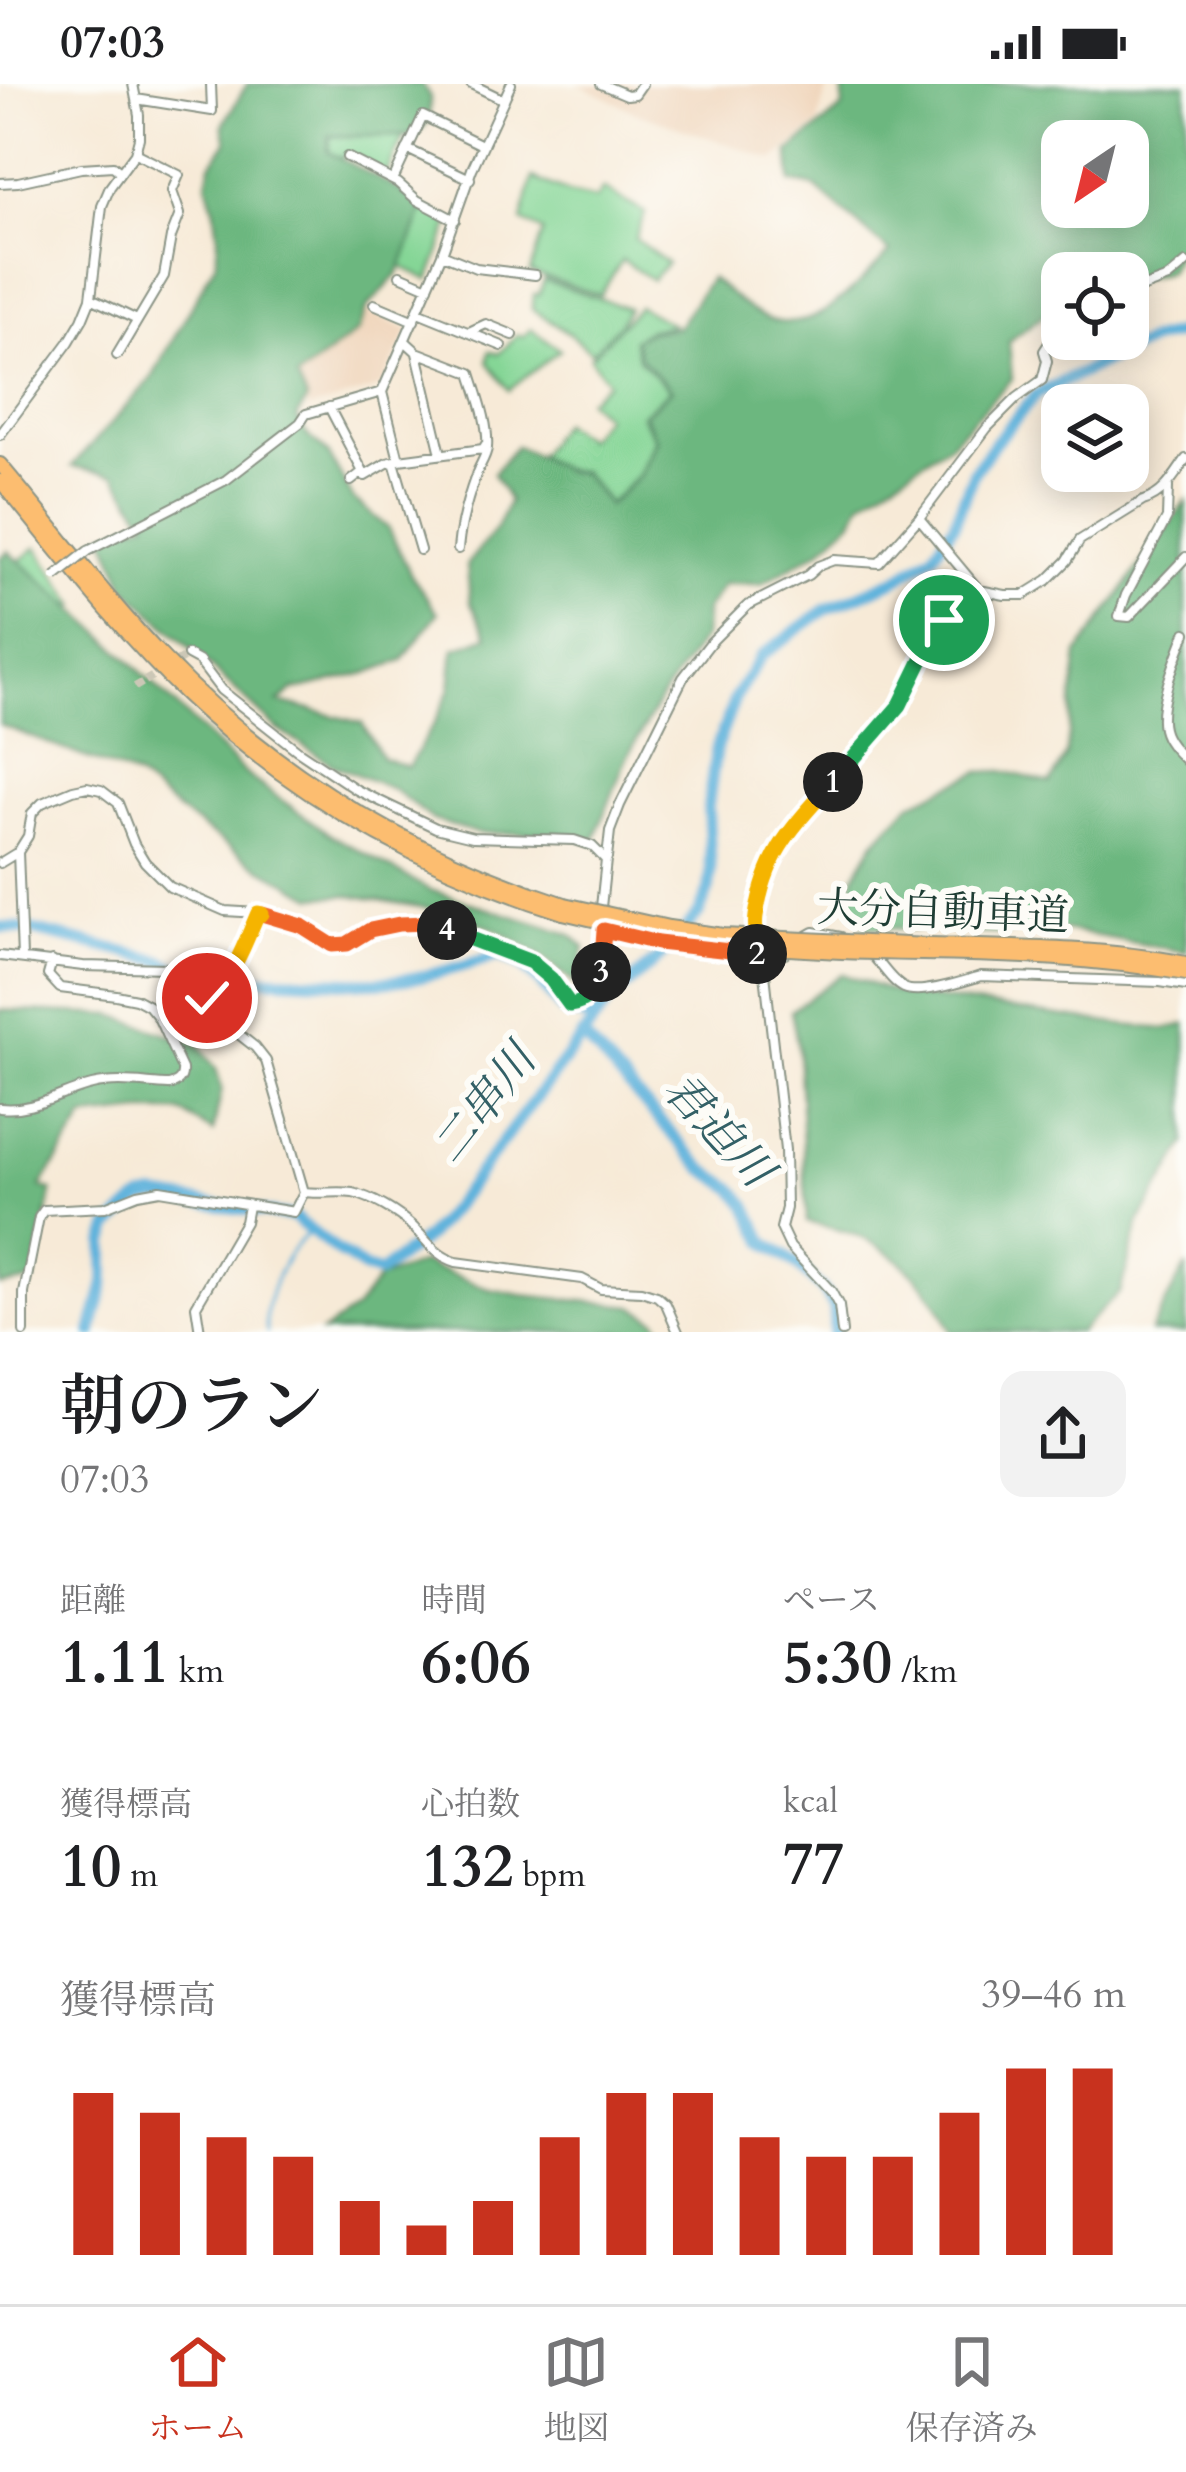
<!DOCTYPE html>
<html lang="ja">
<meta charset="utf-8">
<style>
:root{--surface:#fff;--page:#f2f2f2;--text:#202124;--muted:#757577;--line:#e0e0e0;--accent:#c8321e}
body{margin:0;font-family:Cardo,"Noto Serif JP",serif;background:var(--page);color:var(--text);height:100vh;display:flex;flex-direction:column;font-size:45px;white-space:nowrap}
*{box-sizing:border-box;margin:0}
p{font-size:39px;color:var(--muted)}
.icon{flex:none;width:66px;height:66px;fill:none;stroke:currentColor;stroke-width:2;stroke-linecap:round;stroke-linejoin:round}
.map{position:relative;height:1248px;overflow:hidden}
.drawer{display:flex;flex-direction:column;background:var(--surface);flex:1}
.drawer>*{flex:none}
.needle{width:78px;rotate:215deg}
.tools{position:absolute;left:1041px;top:36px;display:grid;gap:24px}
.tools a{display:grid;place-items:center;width:108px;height:108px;border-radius:24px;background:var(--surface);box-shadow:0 6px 30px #0003;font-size:60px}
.pin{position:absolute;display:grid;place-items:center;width:102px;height:102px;color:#fff;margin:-51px;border:6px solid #fff;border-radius:50%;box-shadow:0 3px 12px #0007}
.km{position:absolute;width:60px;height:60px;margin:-30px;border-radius:50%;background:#222;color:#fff;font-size:33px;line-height:60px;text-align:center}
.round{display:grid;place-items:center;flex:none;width:126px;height:126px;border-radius:24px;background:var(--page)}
.headline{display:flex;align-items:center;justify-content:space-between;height:204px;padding:0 60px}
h1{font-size:66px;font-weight:600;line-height:90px}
.metrics{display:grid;grid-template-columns:repeat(3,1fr);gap:18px;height:204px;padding:12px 60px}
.metrics div{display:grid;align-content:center}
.metrics b{font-size:60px;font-weight:600}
.metrics small{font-size:33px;font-weight:400}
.metrics p{font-size:33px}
.chart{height:336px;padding:24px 60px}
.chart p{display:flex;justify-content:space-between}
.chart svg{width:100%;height:216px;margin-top:12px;stroke:var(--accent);stroke-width:6}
.status{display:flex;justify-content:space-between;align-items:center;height:84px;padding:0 60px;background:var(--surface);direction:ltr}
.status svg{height:33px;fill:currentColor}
.dock{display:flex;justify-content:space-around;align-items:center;height:168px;border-top:3px solid var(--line);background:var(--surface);font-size:33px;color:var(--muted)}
.dock a{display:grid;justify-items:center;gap:6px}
.dock .selected{color:var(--accent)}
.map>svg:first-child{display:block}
.built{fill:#f0d6bc}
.green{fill:#85d696;stroke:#528a65;stroke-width:3}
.forest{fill:#6cb77f;stroke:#467a5a;stroke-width:3;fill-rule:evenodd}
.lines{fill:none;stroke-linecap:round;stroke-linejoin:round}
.stream{stroke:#61b3dc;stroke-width:3}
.river{stroke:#61b3dc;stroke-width:12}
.minor-tunnel{stroke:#ccc7b6;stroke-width:8;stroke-dasharray:8 4;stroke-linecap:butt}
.minor-casing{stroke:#8b9486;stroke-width:12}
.highway-casing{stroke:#8b9486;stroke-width:16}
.minor{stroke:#fff;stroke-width:8}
.highway{stroke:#fcbd6f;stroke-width:12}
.minor-bridge-casing{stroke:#8b9486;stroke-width:12;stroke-linecap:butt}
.highway-bridge-casing{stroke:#8b9486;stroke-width:16;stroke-linecap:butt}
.minor-bridge{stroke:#fff;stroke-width:8}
.highway-bridge{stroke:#fcbd6f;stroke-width:12}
.split-1-casing{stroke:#fff;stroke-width:24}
.split-2-casing{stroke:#fff;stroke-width:24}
.split-3-casing{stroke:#fff;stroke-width:24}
.split-4-casing{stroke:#fff;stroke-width:24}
.split-5-casing{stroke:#fff;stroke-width:24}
.split-6-casing{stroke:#fff;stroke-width:24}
.split-1{stroke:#22a559;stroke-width:15}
.split-2{stroke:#f5b400;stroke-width:15}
.split-3{stroke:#f0652b;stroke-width:15}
.split-4{stroke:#22a559;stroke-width:15}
.split-5{stroke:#f0652b;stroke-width:15}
.split-6{stroke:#f5b400;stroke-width:15}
.labels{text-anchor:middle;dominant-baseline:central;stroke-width:12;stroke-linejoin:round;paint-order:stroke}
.street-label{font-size:42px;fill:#1f3d34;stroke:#fdfcf7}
.water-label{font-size:45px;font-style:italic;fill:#336066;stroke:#fdfcf7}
</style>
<div class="status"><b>07:03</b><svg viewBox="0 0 49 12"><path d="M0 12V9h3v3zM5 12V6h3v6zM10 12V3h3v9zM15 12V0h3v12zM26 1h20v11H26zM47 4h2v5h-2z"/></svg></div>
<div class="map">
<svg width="1186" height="1248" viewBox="0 0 1186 1248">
<rect width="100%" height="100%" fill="#fdfcf7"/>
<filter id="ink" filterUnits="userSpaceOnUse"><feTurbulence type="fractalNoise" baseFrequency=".00833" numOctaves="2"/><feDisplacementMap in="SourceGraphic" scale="24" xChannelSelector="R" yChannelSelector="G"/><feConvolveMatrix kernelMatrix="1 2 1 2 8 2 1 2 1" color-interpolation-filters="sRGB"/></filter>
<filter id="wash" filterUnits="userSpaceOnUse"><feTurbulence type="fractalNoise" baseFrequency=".004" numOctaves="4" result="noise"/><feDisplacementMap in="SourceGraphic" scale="48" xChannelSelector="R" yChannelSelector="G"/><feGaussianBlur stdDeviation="2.7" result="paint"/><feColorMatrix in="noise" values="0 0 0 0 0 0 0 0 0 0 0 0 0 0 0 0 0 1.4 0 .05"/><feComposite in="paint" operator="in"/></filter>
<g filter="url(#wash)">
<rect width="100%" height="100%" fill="#f7ead7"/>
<path class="built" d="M578 0H828L818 40 774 76 640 30Z
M317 207 361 242 367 227 409 246 380 303 310 325 277 284Z"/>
<path class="green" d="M330 52H404L386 90 345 70 341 74 329 68Z
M533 94 568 109 596 115 603 105 645 129 635 155 667 179 652 196 622 176 600 211 530 188 543 148 522 137Z
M424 124 451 138 429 196 400 182Z
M544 196 628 224 619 240 592 269 569 249 532 225 534 210 539 211Z
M639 222 673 241 650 245 633 256 639 276 670 306 641 331 655 355 639 390 609 420 582 387 564 386 538 372 561 339 586 355 605 332 587 316 608 298 590 274Z
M531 245 560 266 509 306 488 278 490 267 499 270 517 251 523 253Z
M37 463 77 522 35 549 0 493Z"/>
<path class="forest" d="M247 0H422L430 13 429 37 414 52H329L328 68 400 106 423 126 399 189 366 225 358 247 297 294 307 315 297 334 307 351 328 369 353 415 389 445 411 491 438 529 403 576 367 589 292 607 279 618 362 639 382 674 408 683 434 640 450 605 454 565 488 552 470 518 467 480 496 445 509 417 493 390 516 362 565 387 582 389 608 422 640 391 657 357 644 330 672 306 640 274 634 255 651 247 677 244 710 194C725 205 740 220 756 229 811 262 854 202 890 168L815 103 791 98 789 68 843 24V0H1186V152L1168 188 1128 197V189H1062V217L1009 257 1012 295 950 359 863 417 852 437 820 466 761 500H724L705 527 704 553 662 612 626 675 594 757 559 750 477 749 433 736 393 705 333 681 276 644 126 504 104 450 147 438 115 391 72 382 152 294 216 178 218 155 215 127 207 99 211 80 227 58 223 41ZM1062 57H1128V123H1062Z
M1186 417V868L1048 843 1001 850 865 843 851 821 854 793 874 759 910 720 979 688 1002 687 1050 699 1066 671 1078 570Z
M8 467 97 545 249 693 328 749 430 806 570 850 585 863 575 900 541 872 497 846 456 829 349 811 314 813 259 783 177 726 137 693 0 641V474Z
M842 890 896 909 1123 941 1167 945 1186 940V1059L1140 1137 1120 1208 1079 1248H951C933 1204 899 1167 853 1150 838 1145 822 1142 807 1138L798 963 791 927Z
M0 926 113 931 199 961 216 985 222 1004 213 1048 181 1028H143L85 1034 41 1103 52 1107 33 1197 0 1202Z
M422 1179 489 1205 521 1211 633 1222 657 1236 664 1248H322L356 1225 378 1195Z
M1186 1182V1248H1150L1154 1240Z"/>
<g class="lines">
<path class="stream" d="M267 1248C261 1216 285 1166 311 1147"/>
<path class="river" d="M0 843 32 846 162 877 194 891 222 896
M234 895C282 892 329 900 377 898 419 896 458 884 498 871L521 881 542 901 562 926 590 934 596 927
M582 951 704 1085 733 1104 747 1121 765 1158 796 1180 824 1207 834 1224V1248
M92 1248 105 1198V1158L111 1142 136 1119 144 1114 156 1112 293 1133 337 1167 365 1185 379 1189 429 1151 452 1124 611 915 667 867 699 829 709 805 711 788 708 722 716 665 735 614 761 572 825 526 897 495 933 471 954 440 974 388 995 358 1037 310 1151 256 1186 247"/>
</g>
</g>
<g filter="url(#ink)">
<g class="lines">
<path class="minor-tunnel" d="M135 603 188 571"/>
<defs>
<path id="minor" d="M471 0 504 16
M601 0 627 11 635 10 642 0
M136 15 212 27 211 0
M407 65 470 95
M347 73 398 99 417 116 455 136
M393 96 423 32 482 61
M0 99 18 98 81 84 113 82 120 88
M442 170 476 184 535 191
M400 191 428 203
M1128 209 1168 194 1186 179
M91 214 137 236
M374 220 414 237
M418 228 502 262
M469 248 486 240 513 251
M406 258 417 268 471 289C478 312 489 340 487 364 486 373 479 382 476 391 468 413 460 442 458 465
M417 269 441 370
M117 271 164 192 171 153 180 130 172 107 179 91 135 69
M329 323 364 390
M0 351 69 258 82 236 91 214 102 122 110 103 135 69 139 54V31L133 0
M399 376 382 308 442 170 472 85 511 0
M394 378 420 466
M351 397 360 390 365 392 387 379 399 376 483 365 486 360
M1168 403 1167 434 1126 511 1119 532 1129 533 1186 473
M919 434 979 506 1005 511H1024L1048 496 1067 477 1080 456 1143 417C1164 411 1174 392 1186 375
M88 467 226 396 300 339 306 330 382 308
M1186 549C1177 572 1157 620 1163 645 1166 658 1177 668 1186 677
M18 768 22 873
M607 774 610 747 620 721 683 594 711 558 747 522 808 491 818 482 834 476 879 479 919 434 987 344 1017 314 1042 296 1047 277 1044 267 1062 239
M0 779 18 768 28 752 32 729 42 719 73 706 87 703 101 706 118 719 134 760 145 778 170 803 225 827 258 829 302 842 332 861 347 860 369 846 399 840 428 839 531 878 551 895 570 921C610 915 604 856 604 826L601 823 606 776 592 762 574 756 473 753 436 744 357 706 297 666 221 606 199 577 188 571
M604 846 688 863 785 870
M805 853 814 848 841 853
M870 869C881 879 891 898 904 904 920 912 964 897 981 892L1160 898 1186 902
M0 872 83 882 167 884 196 901 222 937 255 963 266 977 304 1108 294 1128 160 1106 138 1110 105 1123 44 1126 39 1133 24 1209V1248
M207 915C234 892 244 862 257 830
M0 1024C34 1028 61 1008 92 1001 118 995 143 1000 169 1001 178 999 183 995 182 985L158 933 149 922 136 915 116 911 60 904 48 891 52 877
M304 1108C320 1110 337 1107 353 1109 372 1113 398 1129 412 1142 428 1157 434 1171 456 1178L582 1195 601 1205 641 1207 657 1212 666 1220 678 1248
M200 1248 196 1222 245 1138 248 1122
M842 1248 839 1222 831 1207 790 1163 781 1144 786 1124 785 1066 765 890C760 873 753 853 755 835 764 746 847 692 897 625 928 582 929 534 979 506"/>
<path id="highway" d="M0 380C55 445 106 514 165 575 276 691 413 771 565 820
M0 397C60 469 118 546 186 611 293 713 422 785 563 829
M928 861C1014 863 1101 863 1186 879
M922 870C1011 871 1098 875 1186 890"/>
</defs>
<use href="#minor" class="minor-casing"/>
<use href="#highway" class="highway-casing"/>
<use href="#minor" class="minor"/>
<use href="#highway" class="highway"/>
<defs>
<path id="minor-bridge" d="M55 493 88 467"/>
<path id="highway-bridge" d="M565 820 669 843 723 851 928 861
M563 829C685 860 797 869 922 870"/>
</defs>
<use href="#minor-bridge" class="minor-bridge-casing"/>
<use href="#highway-bridge" class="highway-bridge-casing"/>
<use href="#minor-bridge" class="minor-bridge"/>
<use href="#highway-bridge" class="highway-bridge"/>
</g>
</g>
<g class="lines" filter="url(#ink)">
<defs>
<path id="split-1" d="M833 698 900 621 935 549 944 536"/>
<path id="split-2" d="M757 870C758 860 754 844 756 832 766 768 792 744 833 698"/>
<path id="split-3" d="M601 888 604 846 658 859 757 870"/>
<path id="split-4" d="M447 846 531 878 551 895 570 921C587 920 596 903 601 888"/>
<path id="split-5" d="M262 830 302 842 332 861 347 860 370 846 399 840 428 839 447 846"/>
<path id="split-6" d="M207 914C235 891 244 861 258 829L262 830"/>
</defs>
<use href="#split-1" class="split-1-casing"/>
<use href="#split-2" class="split-2-casing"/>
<use href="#split-3" class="split-3-casing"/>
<use href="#split-4" class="split-4-casing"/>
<use href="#split-5" class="split-5-casing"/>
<use href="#split-6" class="split-6-casing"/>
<use href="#split-1" class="split-1"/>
<use href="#split-2" class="split-2"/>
<use href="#split-3" class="split-3"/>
<use href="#split-4" class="split-4"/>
<use href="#split-5" class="split-5"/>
<use href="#split-6" class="split-6"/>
</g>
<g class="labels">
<g class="street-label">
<text transform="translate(943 828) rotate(2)">大分自動車道</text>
</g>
<g class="water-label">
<text transform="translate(484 1020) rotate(-52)">二串川</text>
<text transform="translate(718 1046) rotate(47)">君迫川</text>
</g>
</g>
</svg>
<div class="tools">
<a><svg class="needle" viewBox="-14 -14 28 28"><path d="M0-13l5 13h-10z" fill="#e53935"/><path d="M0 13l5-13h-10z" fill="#757577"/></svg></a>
<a><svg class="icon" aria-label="locate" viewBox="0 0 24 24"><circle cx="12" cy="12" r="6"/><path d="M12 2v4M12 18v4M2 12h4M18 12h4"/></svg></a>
<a><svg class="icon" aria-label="layers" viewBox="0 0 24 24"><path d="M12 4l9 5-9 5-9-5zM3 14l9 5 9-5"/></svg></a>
</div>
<div class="pin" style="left:944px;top:536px;background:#1e9e55"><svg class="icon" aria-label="arrive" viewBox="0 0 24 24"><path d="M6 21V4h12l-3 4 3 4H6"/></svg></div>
<div class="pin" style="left:207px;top:914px;background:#d93025"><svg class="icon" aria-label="check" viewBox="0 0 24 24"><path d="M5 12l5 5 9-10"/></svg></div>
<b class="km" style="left:833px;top:698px">1</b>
<b class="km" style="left:757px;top:870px">2</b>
<b class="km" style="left:601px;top:888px">3</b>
<b class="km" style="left:447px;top:846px">4</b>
</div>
<section class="drawer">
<div class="headline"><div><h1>朝のラン</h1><p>07:03</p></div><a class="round"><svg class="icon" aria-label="share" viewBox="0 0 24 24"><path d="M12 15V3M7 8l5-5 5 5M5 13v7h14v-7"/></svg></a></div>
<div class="metrics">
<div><p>距離</p><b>1.11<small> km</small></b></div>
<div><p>時間</p><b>6:06</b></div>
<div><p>ペース</p><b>5:30<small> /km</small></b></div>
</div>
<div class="metrics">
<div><p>獲得標高</p><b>10<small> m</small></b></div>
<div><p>心拍数</p><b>132<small> bpm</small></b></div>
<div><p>kcal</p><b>77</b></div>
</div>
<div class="chart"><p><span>獲得標高</span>39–46 m</p>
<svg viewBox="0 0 160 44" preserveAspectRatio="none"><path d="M5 44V11M15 44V15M25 44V20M35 44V24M45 44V33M55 44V38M65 44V33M75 44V20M85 44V11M95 44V11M105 44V20M115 44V24M125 44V24M135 44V15M145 44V6M155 44V6"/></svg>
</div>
</section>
<nav class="dock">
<a class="selected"><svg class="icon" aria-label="home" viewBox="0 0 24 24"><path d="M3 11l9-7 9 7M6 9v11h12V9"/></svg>ホーム</a>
<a><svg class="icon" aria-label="map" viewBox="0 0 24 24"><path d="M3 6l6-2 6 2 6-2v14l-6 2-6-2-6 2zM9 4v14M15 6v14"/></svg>地図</a>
<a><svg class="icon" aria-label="saved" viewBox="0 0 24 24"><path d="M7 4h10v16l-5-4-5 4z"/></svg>保存済み</a>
</nav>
